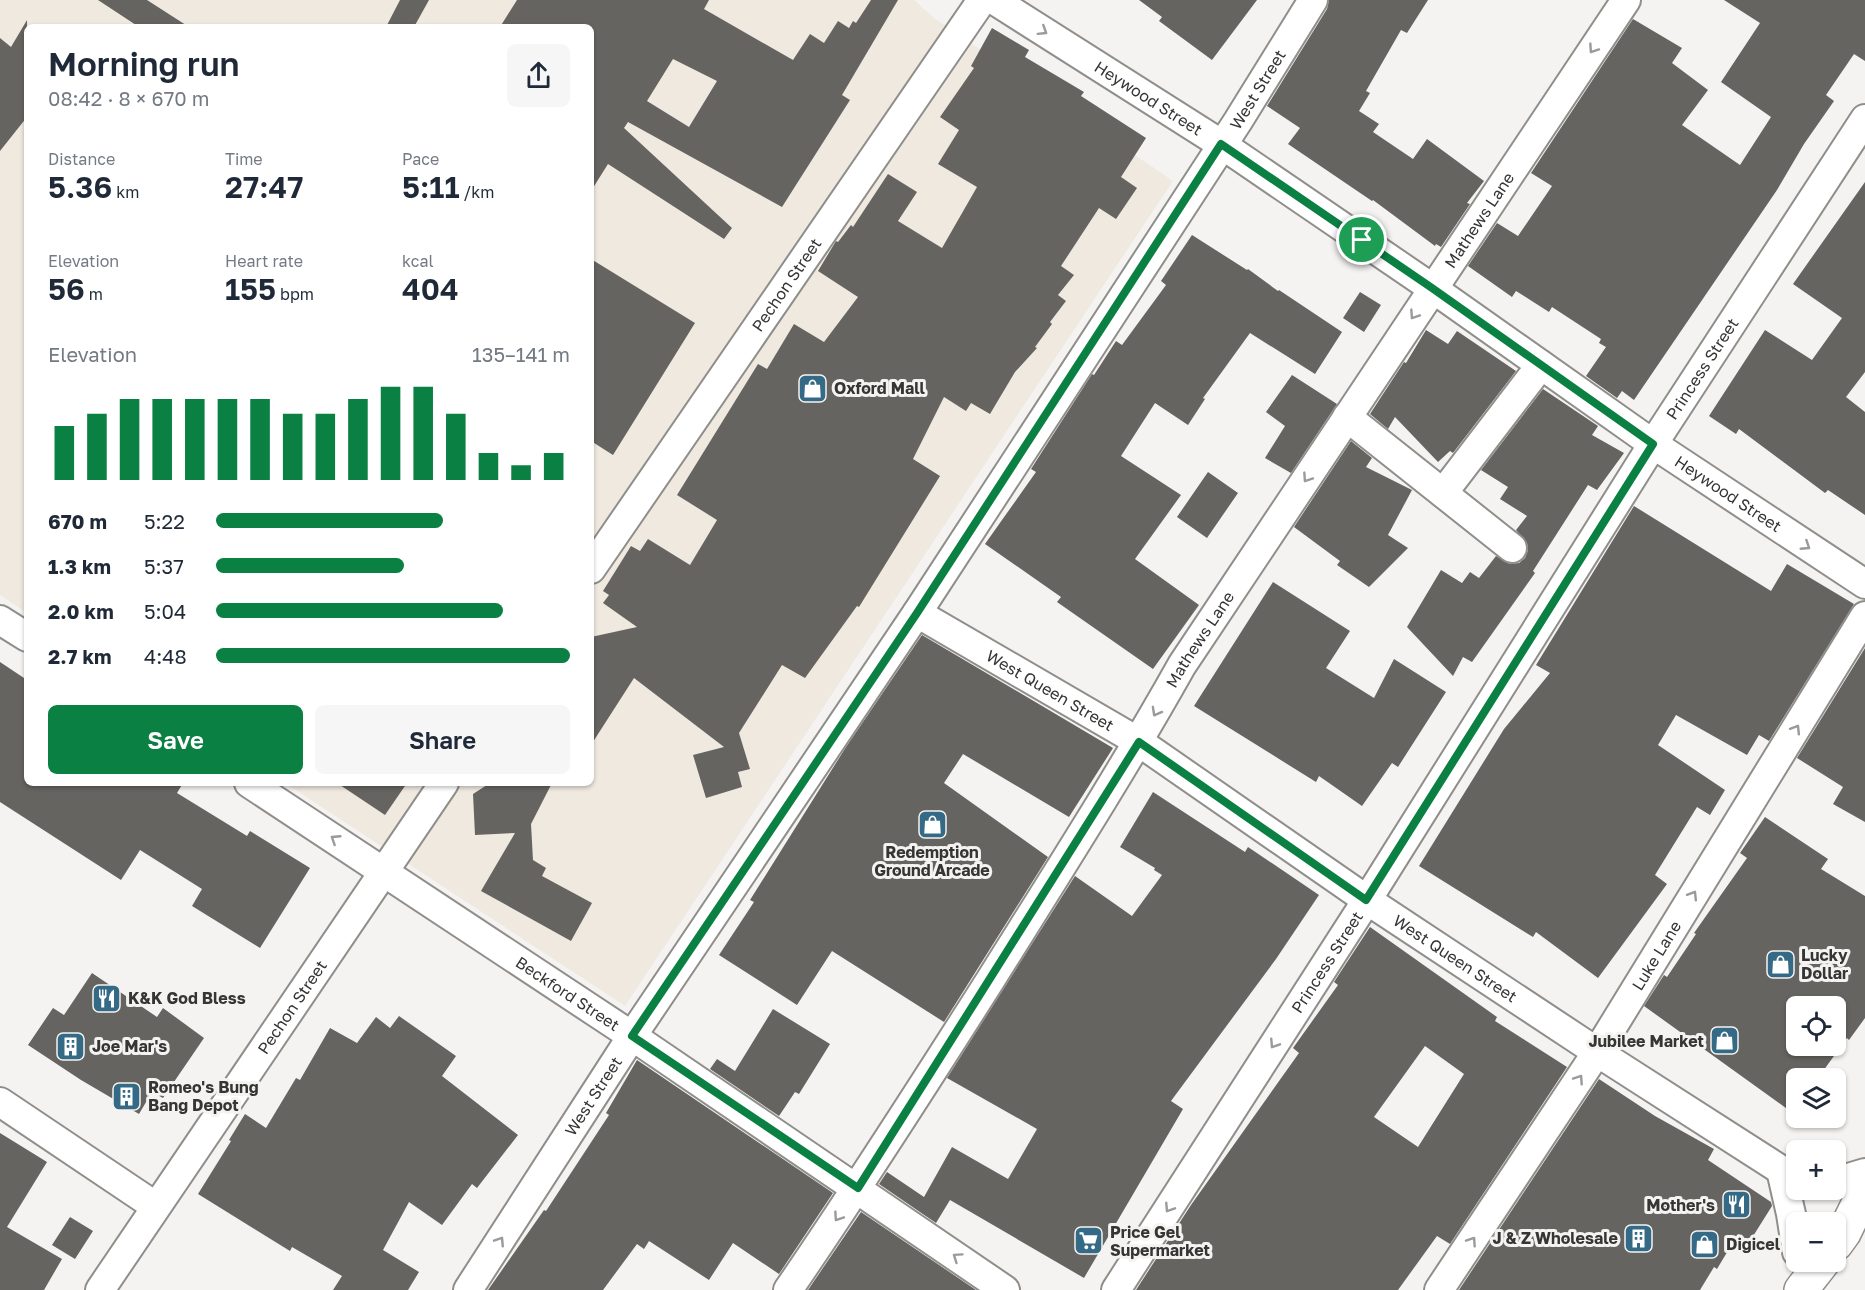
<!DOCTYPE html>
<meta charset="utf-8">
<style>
:root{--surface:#fff;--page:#f6f6f7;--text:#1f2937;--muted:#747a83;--accent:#0b8043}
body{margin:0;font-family:"Golos Text",sans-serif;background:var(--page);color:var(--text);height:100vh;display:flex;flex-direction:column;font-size:22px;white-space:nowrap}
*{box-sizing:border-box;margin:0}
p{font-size:20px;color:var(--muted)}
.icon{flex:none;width:33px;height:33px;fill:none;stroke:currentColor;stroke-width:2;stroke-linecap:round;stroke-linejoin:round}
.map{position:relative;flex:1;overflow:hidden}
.side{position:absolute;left:24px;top:24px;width:570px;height:762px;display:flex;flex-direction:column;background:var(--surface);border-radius:9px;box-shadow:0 2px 4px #0004}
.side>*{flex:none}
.fabs{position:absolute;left:1786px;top:996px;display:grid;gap:12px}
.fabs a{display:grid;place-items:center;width:60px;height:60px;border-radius:9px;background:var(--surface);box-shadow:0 2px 4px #0004;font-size:30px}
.pin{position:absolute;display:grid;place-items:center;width:51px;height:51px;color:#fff;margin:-26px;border:3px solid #fff;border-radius:50%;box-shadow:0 2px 6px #0007}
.round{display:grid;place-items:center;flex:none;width:63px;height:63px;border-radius:9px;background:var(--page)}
.headline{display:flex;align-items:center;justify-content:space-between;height:102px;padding:0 24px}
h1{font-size:33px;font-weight:600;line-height:45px}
.figures{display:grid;grid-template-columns:repeat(3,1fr);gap:9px;height:102px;padding:6px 24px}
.figures div{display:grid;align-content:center}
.figures b{font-size:30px;font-weight:600}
.figures small{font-size:16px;font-weight:400}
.figures p{font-size:16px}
.chart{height:168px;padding:12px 24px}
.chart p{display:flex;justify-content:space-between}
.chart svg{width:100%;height:108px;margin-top:6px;stroke:var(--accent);stroke-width:6}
.cta{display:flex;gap:12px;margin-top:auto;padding:12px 24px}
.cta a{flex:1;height:69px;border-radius:9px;background:var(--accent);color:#fff;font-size:24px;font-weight:600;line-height:69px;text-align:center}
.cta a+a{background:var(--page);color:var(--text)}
ul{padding:0 24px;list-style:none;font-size:20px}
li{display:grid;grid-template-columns:96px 72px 1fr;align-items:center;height:45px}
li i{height:15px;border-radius:8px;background:var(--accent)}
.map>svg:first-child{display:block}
.built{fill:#efe9e0}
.building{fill:#656461;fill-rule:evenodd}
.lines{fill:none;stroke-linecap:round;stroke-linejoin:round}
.street-casing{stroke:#8f8e8b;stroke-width:32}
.secondary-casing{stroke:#8f8e8b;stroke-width:36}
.street{stroke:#fff;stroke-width:28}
.secondary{stroke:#fff;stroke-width:33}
.oneway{stroke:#9a9a9a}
.route-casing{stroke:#fff;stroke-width:12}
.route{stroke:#0b8043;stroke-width:8}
.labels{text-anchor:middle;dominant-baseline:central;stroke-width:6;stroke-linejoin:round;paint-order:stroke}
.street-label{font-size:16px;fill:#353534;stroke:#f5f3f1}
.poi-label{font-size:16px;font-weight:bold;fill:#353534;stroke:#f5f3f1;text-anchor:start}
</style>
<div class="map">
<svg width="1865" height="1290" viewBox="0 0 1865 1290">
<rect width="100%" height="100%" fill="#f5f3f1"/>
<path class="built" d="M0 0H914L934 18 1173 181 625 1006 285 783H591V27H27V613L0 595Z"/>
<path class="building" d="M98 0H147L189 27H139Z
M400 0H429L414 27H386Z
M517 0H709L704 9 793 60 810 34 824 43 838 21 849 28 853 21 856 23 871 0H898L842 95 850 100 782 207 628 122 624 128 732 228 724 239 608 164 591 191V27H500ZM673 59 717 81 689 127 647 101Z
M1139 0H1257L1212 60 1159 21 1162 17Z
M1329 0H1428L1407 33 1401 30 1366 91 1370 93 1359 111 1379 124 1373 132 1413 159 1427 139 1484 181 1467 203 1470 204 1441 247 1436 244 1435 246 1373 200 1372 201 1288 144 1300 128 1267 106 1327 9Z
M1724 0H1865V61L1854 54 1826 95 1834 101 1804 144 1777 190 1634 400 1622 391 1617 398 1586 376 1606 347 1599 343 1601 339 1552 307 1549 312 1516 291 1512 297 1468 266 1497 223 1518 236 1552 186 1531 173 1633 19 1682 48 1672 63 1708 90 1682 125 1740 165 1771 117 1721 82 1760 23Z
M27 20V117L0 151V38L11 47Z
M992 28 1029 50 1025 57 1084 92 1081 96 1146 138 1121 177 1137 188 1116 219 1099 208 1061 266 1074 275 1058 295 1066 301 1050 322 1052 324 1035 347 1037 348 1015 372 990 414 971 403 966 411 944 397 913 459 940 476 859 607 857 606 805 678 782 665 739 733 750 769 738 772 742 787 706 798 693 755 724 747 634 678 591 745V637L637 627 603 603 609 595 603 591 631 546 640 551 648 539 690 565 717 520 677 495 758 364 767 369 794 324 824 342 858 297 818 271 836 241 838 242 851 225 853 227 888 174 917 192 898 221 942 248 977 187 938 164 959 130 940 117 974 68 971 66Z
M1865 182V372L1846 397 1865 412V515L1828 490 1825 493 1739 429 1736 434 1709 416 1765 330 1812 360 1842 318 1793 284Z
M1192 235 1247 270 1248 269 1278 291 1279 290 1342 332 1315 374 1250 333 1203 398 1205 399 1188 425 1155 403 1121 456 1181 495 1135 559 1199 605 1153 669 1057 602 1061 597 985 544 1036 472 1031 469 1092 374 1094 375 1116 341 1122 345 1166 285 1161 281Z
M591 259 695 323 613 455 591 441Z
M1360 292 1381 305 1364 332 1343 318Z
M1426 330 1448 344 1457 331 1516 371 1453 453 1450 451 1438 462 1395 417 1388 429 1370 414 1404 362 1406 363Z
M1292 375 1337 404 1291 473 1265 458 1285 426 1266 412Z
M1543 389 1598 426 1592 435 1624 453 1597 490 1588 485 1533 571 1535 573 1472 662 1463 657 1453 676 1407 627 1441 570 1462 583 1470 572 1479 578 1496 556 1510 564 1519 563 1525 558 1528 550 1527 543 1516 530 1527 516 1500 499 1508 487 1481 470Z
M1351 441 1372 458 1366 467 1412 490 1388 535 1408 548 1369 587 1337 565 1340 561 1294 527Z
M1208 472 1238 493 1207 538 1177 517Z
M1634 506 1771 591 1787 564 1854 604 1769 741 1759 735 1747 755 1676 715 1658 745 1725 790 1710 815 1697 807 1655 875 1667 884 1598 978 1536 932 1533 937 1419 866 1504 729 1550 673 1536 665Z
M1273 582 1350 631 1326 668 1374 698 1394 659 1446 692 1398 767 1392 763 1362 806 1319 776 1316 782 1194 706Z
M922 635 1113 748 1069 817 963 754 944 783 1048 857 944 1022 832 951 797 1005 719 955 754 902 750 900 846 747Z
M1865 648V822L1833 804 1843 787 1797 758Z
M0 662 27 680V783H183L177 793 247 836 250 831 310 868 260 948 192 906 202 889 140 850 121 880 0 802Z
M337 783H407L385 815Z
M490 783H552L531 824 533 860 546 868 542 876 592 903 571 941 481 891 515 833 475 835 473 794Z
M1153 792 1245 852 1248 847 1319 895 1276 959 1171 1101 1183 1109 1084 1278 950 1200 936 1223 879 1184 887 1172 924 1197 952 1147 1008 1179 1037 1129 947 1078 1075 876 1132 916 1162 875 1154 870 1155 868 1120 847Z
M1765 817 1828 859 1821 869 1865 896V1018L1849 1040 1847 1038 1818 1078H1797V1116L1644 1006 1664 975 1667 977 1696 934 1694 933 1747 858 1740 853ZM1797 1006H1836V1046H1797Z
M1370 927 1497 1017 1495 1021 1567 1067 1450 1244 1437 1236 1398 1290H1136L1191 1205 1299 1053 1293 1048 1338 985 1334 982ZM1425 1046 1464 1074 1418 1147 1374 1117Z
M92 973 157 1017 163 1008 204 1038 163 1098 152 1092 139 1114 81 1080 28 1045 53 1008 64 1015Z
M773 1009 830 1044 799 1094 795 1092 779 1116 710 1069 717 1059 735 1071Z
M399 1016 456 1056 442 1076 518 1135 477 1188 472 1184 442 1225 409 1202 383 1250 419 1272 408 1290H333L342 1276 292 1247 290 1251 198 1194 231 1141 229 1140 245 1114 266 1128 296 1078 300 1080 330 1028 357 1043 376 1017 390 1028Z
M637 1060 833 1193 779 1274 733 1243 709 1280 649 1241 644 1249 637 1244 603 1290H488L544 1210 546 1211 609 1115 606 1113Z
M1599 1079 1655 1116 1714 1149 1708 1160 1771 1202 1772 1206 1750 1241 1738 1234 1717 1269 1714 1267 1700 1290H1459Z
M0 1133 47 1162 7 1227 62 1259 44 1290H0Z
M861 1212 976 1290H808Z
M70 1217 93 1231 75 1259 52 1245Z"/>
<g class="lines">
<defs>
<g id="street">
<path id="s1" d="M994 0 1221 144 1432 288 1653 444 1865 584"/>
<path d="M1347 417 1512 548"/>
<path d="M1443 493 1541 365"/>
<path id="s2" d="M591 569 982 0"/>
<path id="s3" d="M917 613 1139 742 1367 900 1597 1052 1781 1170 1797 1174"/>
<path d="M0 620 27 637"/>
<path id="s4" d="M249 783 632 1036 1005 1290"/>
<path d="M0 1102 155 1206"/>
<path d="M1781 1170 1791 1214 1797 1252"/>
<path d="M1836 1179H1845L1865 1173"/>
<path id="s5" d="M100 1290 444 783"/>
<path id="s6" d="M468 1290 632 1036 917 613 1238 121 1313 0"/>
<path id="s7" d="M788 1290C858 1188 925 1083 991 979 1056 875 1122 772 1182 665L1626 0"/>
<path id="s8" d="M1116 1290 1367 900 1653 444 1865 119"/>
<path id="s9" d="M1439 1290 1597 1052 1865 616"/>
</g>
<path id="secondary" d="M1836 1244 1844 1233 1865 1190
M1801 1290 1823 1262"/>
</defs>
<use href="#street" class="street-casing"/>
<use href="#secondary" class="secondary-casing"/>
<use href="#street" class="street"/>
<use href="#secondary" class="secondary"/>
</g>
<defs><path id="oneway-chevron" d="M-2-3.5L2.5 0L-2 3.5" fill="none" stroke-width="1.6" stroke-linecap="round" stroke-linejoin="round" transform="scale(1.5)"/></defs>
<g class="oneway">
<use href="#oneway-chevron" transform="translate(1043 31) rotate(32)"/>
<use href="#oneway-chevron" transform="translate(1593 49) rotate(124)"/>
<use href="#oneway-chevron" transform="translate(1414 315) rotate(124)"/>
<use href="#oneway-chevron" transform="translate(1307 478) rotate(124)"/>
<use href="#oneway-chevron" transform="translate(1806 546) rotate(33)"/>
<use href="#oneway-chevron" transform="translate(1156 712) rotate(119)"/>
<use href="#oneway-chevron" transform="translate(1796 729) rotate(-58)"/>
<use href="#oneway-chevron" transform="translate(335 839) rotate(-147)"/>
<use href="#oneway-chevron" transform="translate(1693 895) rotate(-58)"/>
<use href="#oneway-chevron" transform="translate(1274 1044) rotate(123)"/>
<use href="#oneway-chevron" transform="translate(1579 1079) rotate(-56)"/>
<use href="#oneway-chevron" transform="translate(1169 1208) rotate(123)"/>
<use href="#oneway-chevron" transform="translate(838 1217) rotate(124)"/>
<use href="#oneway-chevron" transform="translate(500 1241) rotate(-57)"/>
<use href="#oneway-chevron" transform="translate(1472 1241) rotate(-56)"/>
<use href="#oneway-chevron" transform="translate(957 1257) rotate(-145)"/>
</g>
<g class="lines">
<defs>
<path id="route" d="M1221 144 1432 288 1653 444 1366 900 1139 742 858 1188 632 1036 917 613Z"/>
</defs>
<use href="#route" class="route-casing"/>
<use href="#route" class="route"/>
</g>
<defs>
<symbol id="shop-square" viewBox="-11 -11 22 22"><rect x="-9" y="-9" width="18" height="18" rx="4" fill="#346a85" stroke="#f5f3f1"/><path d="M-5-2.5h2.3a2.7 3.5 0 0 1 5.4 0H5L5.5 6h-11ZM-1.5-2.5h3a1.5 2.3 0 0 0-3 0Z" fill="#fff"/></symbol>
<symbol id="restaurant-square" viewBox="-11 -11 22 22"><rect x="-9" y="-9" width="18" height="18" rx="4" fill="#346a85" stroke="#f5f3f1"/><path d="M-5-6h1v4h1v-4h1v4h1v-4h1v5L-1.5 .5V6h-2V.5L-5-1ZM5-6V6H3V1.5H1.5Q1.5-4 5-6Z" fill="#fff"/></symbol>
<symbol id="building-square" viewBox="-11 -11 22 22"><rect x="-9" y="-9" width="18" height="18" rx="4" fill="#346a85" stroke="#f5f3f1"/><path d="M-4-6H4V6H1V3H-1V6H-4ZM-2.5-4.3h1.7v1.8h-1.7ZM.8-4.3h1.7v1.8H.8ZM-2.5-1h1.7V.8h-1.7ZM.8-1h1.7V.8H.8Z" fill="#fff"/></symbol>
<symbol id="supermarket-square" viewBox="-11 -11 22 22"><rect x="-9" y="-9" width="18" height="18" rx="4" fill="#346a85" stroke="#f5f3f1"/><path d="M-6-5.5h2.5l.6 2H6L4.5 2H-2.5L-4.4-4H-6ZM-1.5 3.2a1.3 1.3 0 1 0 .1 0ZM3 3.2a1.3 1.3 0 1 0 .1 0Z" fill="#fff"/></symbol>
</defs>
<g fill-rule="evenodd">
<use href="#shop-square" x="796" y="372" width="33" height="33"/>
<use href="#shop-square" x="916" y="808" width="33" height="33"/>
<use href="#shop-square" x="1764" y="948" width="33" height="33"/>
<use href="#restaurant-square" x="90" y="982" width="33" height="33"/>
<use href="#shop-square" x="1708" y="1024" width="33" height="33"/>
<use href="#building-square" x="54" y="1030" width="33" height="33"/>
<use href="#building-square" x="110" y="1080" width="33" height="33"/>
<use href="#restaurant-square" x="1720" y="1188" width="33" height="33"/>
<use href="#building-square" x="1622" y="1222" width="33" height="33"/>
<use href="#supermarket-square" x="1072" y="1224" width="33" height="33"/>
<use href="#shop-square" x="1688" y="1228" width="33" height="33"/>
</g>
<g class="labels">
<g class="street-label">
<text stroke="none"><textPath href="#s6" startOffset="1437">West Street</textPath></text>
<text stroke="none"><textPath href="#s1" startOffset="183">Heywood Street</textPath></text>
<text stroke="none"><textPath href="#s7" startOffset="1274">Mathews Lane</textPath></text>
<text stroke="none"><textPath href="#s2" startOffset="345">Pechon Street</textPath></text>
<text stroke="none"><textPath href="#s8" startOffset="1092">Princess Street</textPath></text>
<text stroke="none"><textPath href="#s1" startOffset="885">Heywood Street</textPath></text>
<text stroke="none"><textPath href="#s7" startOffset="770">Mathews Lane</textPath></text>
<text stroke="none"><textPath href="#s3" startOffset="154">West Queen Street</textPath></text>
<text stroke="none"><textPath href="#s9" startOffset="399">Luke Lane</textPath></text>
<text stroke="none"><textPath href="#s3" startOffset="640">West Queen Street</textPath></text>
<text stroke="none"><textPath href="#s8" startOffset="390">Princess Street</textPath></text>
<text stroke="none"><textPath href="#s4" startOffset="382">Beckford Street</textPath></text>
<text stroke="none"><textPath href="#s5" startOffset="342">Pechon Street</textPath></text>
<text stroke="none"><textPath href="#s6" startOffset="231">West Street</textPath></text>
</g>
<g class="poi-label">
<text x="834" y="388">Oxford Mall</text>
<text x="932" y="852" text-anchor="middle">Redemption<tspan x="932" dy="18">Ground Arcade</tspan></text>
<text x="1801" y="955">Lucky<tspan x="1801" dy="18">Dollar</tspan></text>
<text x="128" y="998">K&amp;K God Bless</text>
<text x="1704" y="1041" text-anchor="end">Jubilee Market</text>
<text x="92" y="1046">Joe Mar's</text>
<text x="148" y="1087">Romeo's Bung<tspan x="148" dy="18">Bang Depot</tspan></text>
<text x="1715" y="1205" text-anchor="end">Mother's</text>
<text x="1110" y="1232">Price Gel<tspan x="1110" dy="18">Supermarket</tspan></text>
<text x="1618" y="1238" text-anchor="end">J &amp; Z Wholesale</text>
<text x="1726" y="1244">Digicel</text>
</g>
</g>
</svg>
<div class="fabs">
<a><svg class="icon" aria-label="locate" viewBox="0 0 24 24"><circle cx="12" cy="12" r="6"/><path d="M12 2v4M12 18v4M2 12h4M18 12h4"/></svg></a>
<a><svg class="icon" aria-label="layers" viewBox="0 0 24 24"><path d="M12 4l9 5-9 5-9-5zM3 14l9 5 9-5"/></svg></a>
<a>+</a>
<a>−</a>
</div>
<div class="pin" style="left:1362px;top:240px;background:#1e9e55"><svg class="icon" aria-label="arrive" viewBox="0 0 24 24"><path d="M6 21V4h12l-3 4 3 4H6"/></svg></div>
<section class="side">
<div class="headline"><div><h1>Morning run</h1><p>08:42 · 8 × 670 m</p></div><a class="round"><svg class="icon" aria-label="share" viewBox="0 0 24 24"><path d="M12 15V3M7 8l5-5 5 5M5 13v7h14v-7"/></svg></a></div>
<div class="figures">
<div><p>Distance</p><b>5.36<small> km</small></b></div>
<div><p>Time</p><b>27:47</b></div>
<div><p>Pace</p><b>5:11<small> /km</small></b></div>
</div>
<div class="figures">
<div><p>Elevation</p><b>56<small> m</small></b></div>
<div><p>Heart rate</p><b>155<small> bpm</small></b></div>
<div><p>kcal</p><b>404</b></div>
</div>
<div class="chart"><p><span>Elevation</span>135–141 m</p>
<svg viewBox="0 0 160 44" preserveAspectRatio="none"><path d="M5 44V22M15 44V17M25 44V11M35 44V11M45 44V11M55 44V11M65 44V11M75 44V17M85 44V17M95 44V11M105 44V6M115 44V6M125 44V17M135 44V33M145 44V38M155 44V33"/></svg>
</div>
<ul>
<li><b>670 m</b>5:22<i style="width:64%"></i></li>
<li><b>1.3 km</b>5:37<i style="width:53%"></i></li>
<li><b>2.0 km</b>5:04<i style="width:81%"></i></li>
<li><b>2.7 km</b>4:48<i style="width:100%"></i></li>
</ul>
<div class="cta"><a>Save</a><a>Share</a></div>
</section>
</div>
